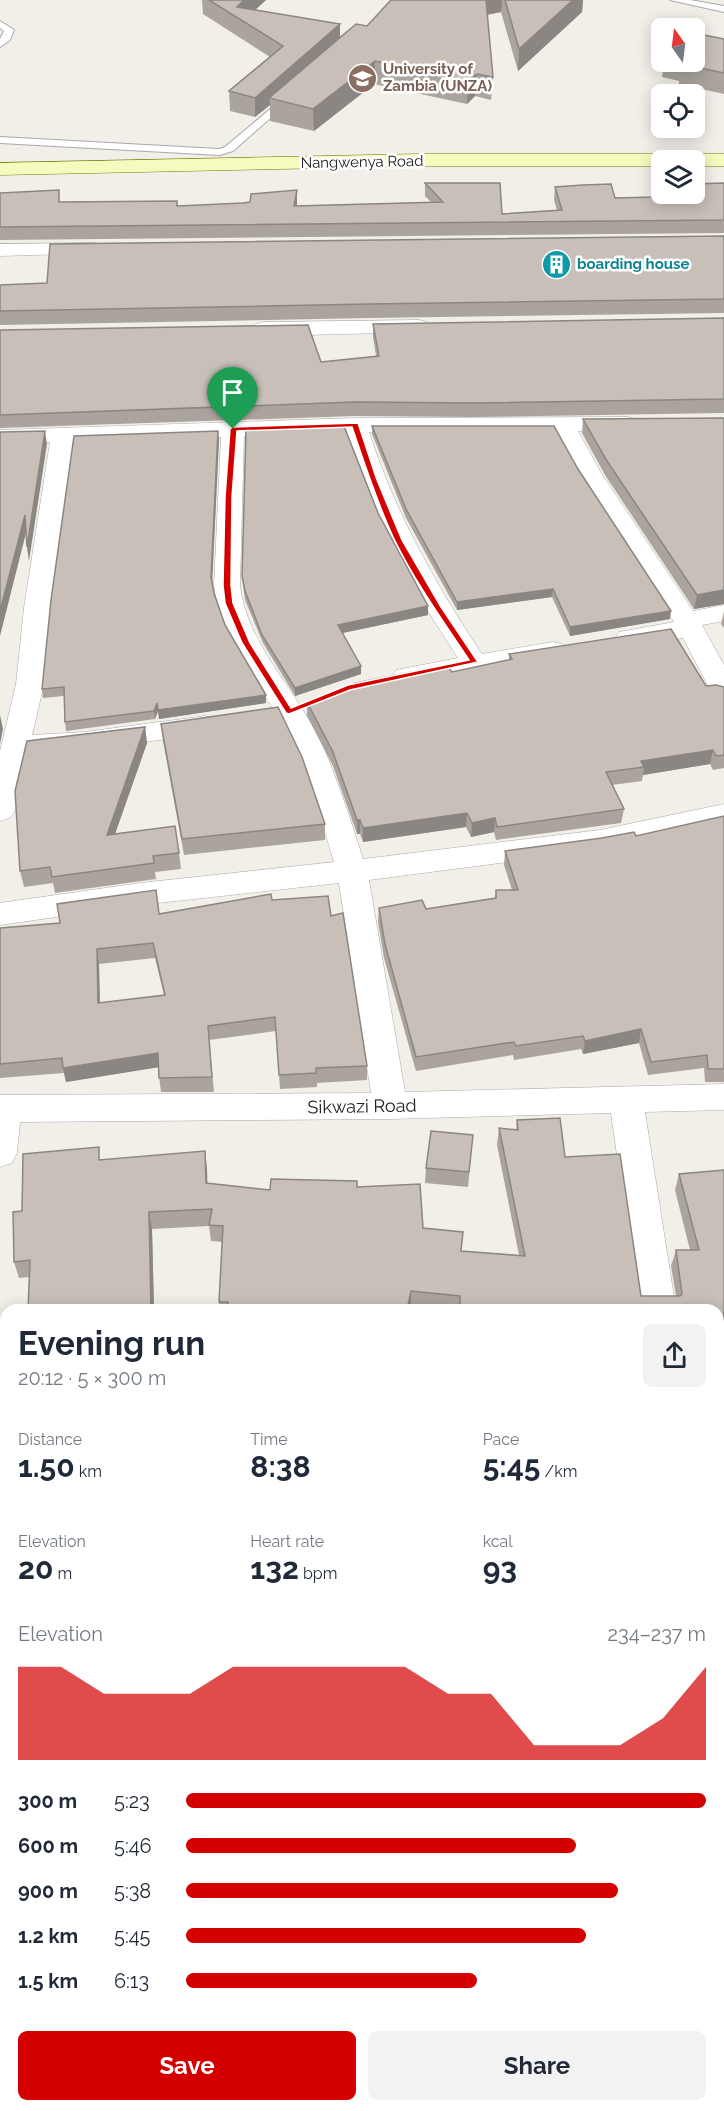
<!DOCTYPE html>
<meta charset="utf-8">
<style>
:root{--surface:#fff;--page:#f2f2f3;--text:#1f2937;--muted:#747a83;--accent:#d40000}
body{margin:0;font-family:Raleway,sans-serif;background:var(--page);color:var(--text);height:100vh;display:flex;flex-direction:column;font-size:22px;white-space:nowrap}
*{box-sizing:border-box;margin:0}
p{font-size:20px;color:var(--muted)}
.icon{flex:none;width:33px;height:33px;fill:none;stroke:currentColor;stroke-width:2;stroke-linecap:round;stroke-linejoin:round}
.map{position:relative;flex:1;overflow:hidden}
.panel{position:absolute;left:0px;top:1304px;width:724px;height:808px;display:flex;flex-direction:column;background:var(--surface);border-radius:18px 18px 0 0;box-shadow:0 3px 15px #0003}
.panel>*{flex:none}
.needle{width:39px;rotate:346deg}
.buttons{position:absolute;left:651px;top:18px;display:grid;gap:12px}
.buttons a{display:grid;place-items:center;width:54px;height:54px;border-radius:9px;background:var(--surface);box-shadow:0 3px 15px #0003;font-size:30px}
.pin{position:absolute;display:grid;place-items:center;width:51px;height:51px;color:#fff;margin:-62px -26px;border-radius:50% 50% 50% 0;rotate:-45deg;box-shadow:0 0 6px #0007}
.pin .icon{rotate:45deg}
.round{display:grid;place-items:center;flex:none;width:63px;height:63px;border-radius:9px;background:var(--page)}
.overview{display:flex;align-items:center;justify-content:space-between;height:102px;padding:0 18px}
h1{font-size:33px;font-weight:700;line-height:45px}
.figures{display:grid;grid-template-columns:repeat(3,1fr);gap:9px;height:102px;padding:6px 18px}
.figures div{display:grid;align-content:center}
.figures b{font-size:30px;font-weight:700}
.figures small{font-size:16px;font-weight:400}
.figures p{font-size:16px}
.chart{height:168px;padding:12px 18px}
.chart p{display:flex;justify-content:space-between}
.chart svg{width:100%;height:108px;margin-top:6px;fill:var(--accent);opacity:.7}
.action{display:flex;gap:12px;margin-top:auto;padding:12px 18px}
.action a{flex:1;height:69px;border-radius:9px;background:var(--accent);color:#fff;font-size:24px;font-weight:700;line-height:69px;text-align:center}
.action a+a{background:var(--page);color:var(--text)}
ul{padding:0 18px;list-style:none;font-size:20px}
li{display:grid;grid-template-columns:96px 72px 1fr;align-items:center;height:45px}
li i{height:15px;border-radius:8px;background:var(--accent)}
.map>svg:first-child{display:block}
.lines{fill:none;stroke-linecap:round;stroke-linejoin:round}
.service-casing{stroke:#a9a9a9;stroke-width:2}
.minor-casing{stroke:#a9a9a9;stroke-width:1}
.secondary-casing{stroke:#707d05;stroke-width:1}
.service{fill:#fff;fill-rule:evenodd}
.minor{fill:#fff;fill-rule:evenodd}
.secondary{fill:#f7fabf;fill-rule:evenodd}
.wall{fill:#aba49e;fill-rule:evenodd}
.shaded-wall{fill:#8b8681}
.building{fill:#c7bfb8;stroke:#8b8681;stroke-width:1.5;fill-rule:evenodd}
.route{fill:#d40000;stroke:#fff;stroke-width:1.5;fill-rule:evenodd}
.labels{text-anchor:middle;dominant-baseline:central;stroke-width:5;stroke-linejoin:round;paint-order:stroke}
.far-education-label{font-size:15px;font-weight:bold;fill:#785e54;stroke:#fff;text-anchor:start}
.far-street-label{font-size:15px;fill:#222;stroke:#fff}
.far-culture-label{font-size:15px;font-weight:bold;fill:#0d838f;stroke:#fff;text-anchor:start}
.street-label{font-size:18px;fill:#222;stroke:#fff}
</style>
<div class="map">
<svg width="724" height="2111" viewBox="0 0 724 2111">
<rect width="100%" height="100%" fill="#f2efe9"/>
<g class="lines">
<defs>
<path id="service" d="M670 0H690L724 6V12Z
M0 21 14 30 10 40 0 47V39L4 31 0 28Z
M287 95 292 98 291 100 233 151 220 155 0 143V137L219 149 225 147Z"/>
<path id="minor" d="M94 243 101 245 104 249 101 253 0 256V244Z
M419 320 427 322 430 327 427 332 264 336 256 334 253 329 256 324 264 322Z
M628 417 636 419 640 424 636 429 578 431 603 476 693 611 724 605V621L702 625 724 665V700L714 697 683 638 628 646 619 644 615 638 619 632 674 622 579 476 555 431 369 432C395 512 435 584 482 654L553 642 562 644 566 650 562 656 406 685 396 682 392 676 396 670 458 658C411 587 371 514 346 432L244 436 240 585C247 644 294 687 319 738 337 777 350 818 363 859L600 830 724 804V824L600 850 369 880 405 1092 724 1084V1110L645 1112 676 1310H639L611 1113 390 1119 20 1122 17 1153 12 1163 0 1167V1095L371 1093 339 883 140 905 0 925V903L140 883 334 862C321 820 310 775 289 736 264 687 220 642 214 585L221 437 73 442 50 608 44 684 32 735 84 732 205 716 215 718 219 725 215 732 205 734 84 750 28 755 15 811 10 818 0 821V751L16 684 24 608 50 442 0 444V430L355 418Z
M718 1686 724 1687V1729H718Z
M718 1740 724 1743V1824L718 1822Z
M0 1803 6 1805V1873L0 1870Z
M724 2051V2111H705L699 2106H718V2053Z"/>
<path id="secondary" d="M420 154H724V166H694V160H662V166H420L0 175V163Z"/>
</defs>
<use href="#service" class="service-casing"/>
<use href="#minor" class="minor-casing"/>
<use href="#secondary" class="secondary-casing"/>
<use href="#service" class="service"/>
<use href="#minor" class="minor"/>
<use href="#secondary" class="secondary"/>
</g>
<path class="wall" d="M202 0H266L255 10 340 24V37L367 26 391 0H583L582 12 518 71 501 12 487 15 493 77 491 100 475 96 467 104 374 84 314 131 270 121V105L255 117 230 111 229 91 270 57 203 14Z
M724 39V94L679 84V81L662 77 664 62H694Z
M425 183 502 214 557 210 554 200 555 187 615 198 687 196 688 194H694L724 183V233L0 240V193L61 202 177 201 178 206 297 203V206L431 202 425 196Z
M724 236V313L370 318 0 325V285L47 283Z
M724 318V413L472 417 355 416 0 428V330L321 362 376 356 373 337V324Z
M724 418V604L694 609 605 475 582 433 583 419Z
M372 426 578 469 670 619 570 636 552 597 457 610 406 518 372 434Z
M219 439 212 582 214 593 225 625 266 695V703L159 719 158 711 155 719 66 731 65 722 64 696 43 698 42 689Z
M378 513 428 615 342 633 361 674 295 696 263 643 245 600 242 576Z
M724 611V628L721 624Z
M509 654 706 686 724 687V768L713 770 710 764 643 775 642 781 612 785 624 809 621 823 496 840 494 832 471 837 466 827 363 842 360 834H357L333 766 307 716V702L509 660Z
M161 724 325 824V840L184 855 163 741Z
M145 727 147 743 115 834 179 853 181 869 155 872 156 879 55 893 53 883 24 887 20 871Z
M724 816V1082H705L704 1068 648 1075 639 1043 583 1054 581 1049 514 1060 513 1055 416 1071 384 958 378 922 379 908 426 909 495 898 496 890H512L504 865 505 851 636 836Z
M272 900 331 916 367 1066V1080L317 1083V1087L280 1089 276 1031 209 1040 214 1092H161L158 1067 66 1082 64 1073 0 1078V928L159 914ZM155 958 164 995 100 1003 99 964Z
M517 1120 565 1157 641 1296H676L671 1266 676 1250H690L675 1190 679 1174 724 1170V1470H718V1310H435L411 1307 410 1310H220L219 1302 222 1242 211 1241 209 1226 152 1229 154 1310H28L29 1277 19 1278 14 1262 22 1211 101 1159 207 1168V1183L270 1190 357 1187 461 1251 519 1255 497 1145 499 1128 516 1130Z
M473 1135 468 1187 425 1183 426 1168Z
M720 1509H724V1566L718 1538V1512Z
M724 1726V1741L723 1740 721 1731Z"/>
<path class="shaded-wall" d="M244 0H266L243 21 237 7Z
M485 0H502L501 12 485 15Z
M573 0H583L582 12 518 71 519 49Z
M340 24V43L269 98 270 105 255 117V98Z
M375 61 374 84 314 131 313 109Z
M477 74 475 96 467 104 468 81Z
M297 190V203L295 219 294 206Z
M45 431 47 444 29 561 27 547Z
M218 431 219 439 212 585 211 577Z
M25 515 27 529 0 636V611Z
M553 589 552 597 457 610V602Z
M724 590V604L694 609 697 595Z
M428 606V615L338 634V625Z
M671 611 670 619 570 636V627Z
M361 666V674L295 696V688Z
M266 695V703L159 719 158 710Z
M157 703 158 711 155 719 154 711Z
M0 715 3 729 0 744Z
M145 727 147 743 109 851 107 835Z
M713 750 710 764 643 775 644 767 641 761Z
M467 813 466 827 363 842V828Z
M495 818 494 832 471 837 472 823Z
M357 820H360V834H357Z
M97 949 99 964 100 1017 98 1003Z
M641 1029 639 1043 583 1054 585 1041Z
M158 1053 160 1067 66 1082 63 1068Z
M205 1151 207 1168 208 1200 206 1183Z
M149 1212 152 1229 154 1310H151Z
M411 1291V1307L410 1310H407Z"/>
<path class="building" d="M209 0H244L237 7 340 24 255 98 229 91 283 46Z
M391 0H486L493 77 477 74 468 81 375 61 313 109 269 98 356 24 367 26Z
M505 0H573L519 49Z
M694 33 724 39V73L681 64 684 62H694Z
M425 183H500L502 214 562 210 555 187 583 185 611 184 615 198 693 196V194H694V184L724 183V220L0 227V193L59 190V202L177 201V206L243 203 250 202 251 194 297 190 294 206 443 202Z
M724 236V299L370 304 0 311V285L47 283 50 244Z
M724 318V399L473 403 355 402 0 415V330L308 325 321 362 379 356 373 324Z
M724 418V590L697 595 607 461 583 419Z
M344 426 378 513 428 606 338 625 361 666 295 688 262 635 245 591 242 576 246 430Z
M372 426H554L578 469 671 611 570 627 553 589 457 602 406 509Z
M45 431 27 547 25 515 0 611V432Z
M218 431 211 577 214 593 225 625 266 695 158 710 157 703 154 711 65 722 64 687 42 689 51 600 74 436Z
M671 629 706 686 716 685 724 687V755L716 756 713 750 641 761 644 767 606 772 624 809 497 827 495 818 472 823 467 813 363 828 360 820H357L333 752 307 702 356 683 447 665 452 672 512 659 509 654Z
M278 707 302 757 325 824 182 839 161 724Z
M145 727 107 835 175 826 179 853 153 856 154 863 52 877 50 867 20 871 15 791 27 741Z
M724 816V1069H708L707 1055 651 1062 641 1029 585 1041 583 1036 516 1046 514 1042 416 1057 385 944 379 908 422 900 426 909 496 898V890H518L505 851 602 838 634 832 636 836Z
M156 890 159 914 271 894 272 900 328 896 331 916 343 913 367 1066 316 1068V1073L279 1075 275 1017 208 1026 212 1077 159 1078 158 1053 63 1068 62 1058 0 1064V928L60 923 57 904ZM153 943 165 995 98 1003 97 949Z
M560 1118 565 1157 620 1154 641 1296H680L682 1294 676 1250H699L679 1174 724 1170V1456H718V1310H460V1296L411 1291 407 1310H227L228 1302H219L223 1226 209 1225 212 1209 149 1212 151 1310H90L93 1307 61 1310H28L30 1260 14 1262 13 1212 22 1211 23 1154 99 1147V1160L205 1151 206 1183 270 1190 271 1179 357 1181V1187L420 1184 423 1228 463 1232 461 1251 525 1256 499 1128 518 1130 517 1120Z
M431 1131 473 1135 469 1172 426 1168Z
M720 1509H724V1530Z
M397 2106H514L515 2111H397Z
M550 2106H570V2111H550Z"/>
<path class="route" d="M358 423 377 480 402 540 441 607 478 662 350 690 289 714 286 713 242 643 225 603 223 585 225 497 230 429 233 427ZM352 427C365 465 377 503 394 539 415 582 443 621 469 660L348 685 291 708 250 643 233 603 231 585 232 497 237 431Z"/>
<defs>
<symbol id="university-disc" viewBox="-11 -11 22 22"><circle r="9.5" fill="#8d6e63" stroke="#fff"/><path d="M0-5L7-2L0 1L-7-2ZM-4 1L0 2.5L4 1V4Q0 6-4 4Z" fill="#fff"/></symbol>
<symbol id="building-disc" viewBox="-11 -11 22 22"><circle r="9.5" fill="#0f9aa8" stroke="#fff"/><path d="M-4-6H4V6H1V3H-1V6H-4ZM-2.5-4.3h1.7v1.8h-1.7ZM.8-4.3h1.7v1.8H.8ZM-2.5-1h1.7V.8h-1.7ZM.8-1h1.7V.8H.8Z" fill="#fff"/></symbol>
</defs>
<g fill-rule="evenodd">
<use href="#university-disc" x="346" y="62" width="33" height="33"/>
<use href="#building-disc" x="540" y="248" width="33" height="33"/>
</g>
<g class="labels">
<g class="far-education-label">
<text x="383" y="69">University of<tspan x="383" dy="17">Zambia (UNZA)</tspan></text>
</g>
<g class="far-street-label">
<text transform="translate(362 162) rotate(-1)">Nangwenya Road</text>
</g>
<g class="far-culture-label">
<text x="577" y="264">boarding house</text>
</g>
<g class="street-label">
<text transform="translate(362 1106) rotate(-1)">Sikwazi Road</text>
</g>
</g>
</svg>
<div class="buttons">
<a><svg class="needle" viewBox="-14 -14 28 28"><path d="M0-13l5 13h-10z" fill="#e53935"/><path d="M0 13l5-13h-10z" fill="#747a83"/></svg></a>
<a><svg class="icon" aria-label="locate" viewBox="0 0 24 24"><circle cx="12" cy="12" r="6"/><path d="M12 2v4M12 18v4M2 12h4M18 12h4"/></svg></a>
<a><svg class="icon" aria-label="layers" viewBox="0 0 24 24"><path d="M12 4l9 5-9 5-9-5zM3 14l9 5 9-5"/></svg></a>
</div>
<div class="pin" style="left:233px;top:429px;background:#1e9e55"><svg class="icon" aria-label="arrive" viewBox="0 0 24 24"><path d="M6 21V4h12l-3 4 3 4H6"/></svg></div>
<section class="panel">
<div class="overview"><div><h1>Evening run</h1><p>20:12 · 5 × 300 m</p></div><a class="round"><svg class="icon" aria-label="share" viewBox="0 0 24 24"><path d="M12 15V3M7 8l5-5 5 5M5 13v7h14v-7"/></svg></a></div>
<div class="figures">
<div><p>Distance</p><b>1.50<small> km</small></b></div>
<div><p>Time</p><b>8:38</b></div>
<div><p>Pace</p><b>5:45<small> /km</small></b></div>
</div>
<div class="figures">
<div><p>Elevation</p><b>20<small> m</small></b></div>
<div><p>Heart rate</p><b>132<small> bpm</small></b></div>
<div><p>kcal</p><b>93</b></div>
</div>
<div class="chart"><p><span>Elevation</span>234–237 m</p>
<svg viewBox="0 0 160 44" preserveAspectRatio="none"><path d="M0 44V6L10 6L20 17L30 17L40 17L50 6L60 6L70 6L80 6L90 6L100 17L110 17L120 38L130 38L140 38L150 27L160 6V44z"/></svg>
</div>
<ul>
<li><b>300 m</b>5:23<i style="width:100%"></i></li>
<li><b>600 m</b>5:46<i style="width:75%"></i></li>
<li><b>900 m</b>5:38<i style="width:83%"></i></li>
<li><b>1.2 km</b>5:45<i style="width:77%"></i></li>
<li><b>1.5 km</b>6:13<i style="width:56%"></i></li>
</ul>
<div class="action"><a>Save</a><a>Share</a></div>
</section>
</div>
